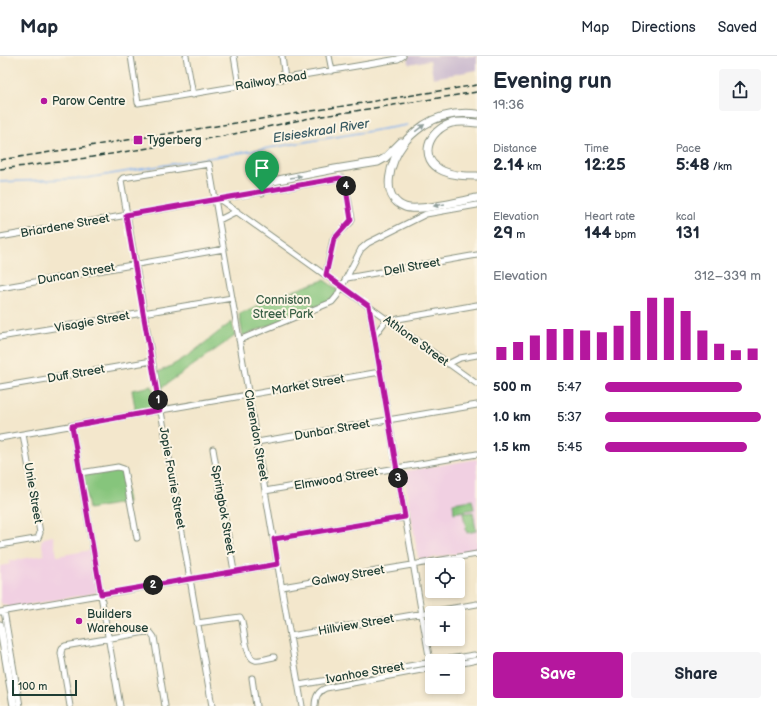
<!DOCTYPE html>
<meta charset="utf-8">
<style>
:root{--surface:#fff;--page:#f6f6f7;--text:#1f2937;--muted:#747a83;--line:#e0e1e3;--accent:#b5179e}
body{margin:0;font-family:"Balsamiq Sans",sans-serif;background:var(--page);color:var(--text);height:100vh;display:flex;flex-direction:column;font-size:15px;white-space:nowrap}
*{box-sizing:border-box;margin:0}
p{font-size:13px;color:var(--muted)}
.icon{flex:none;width:22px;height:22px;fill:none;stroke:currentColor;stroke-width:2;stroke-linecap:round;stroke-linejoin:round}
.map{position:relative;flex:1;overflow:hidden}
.side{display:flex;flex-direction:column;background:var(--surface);width:300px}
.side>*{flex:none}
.tools{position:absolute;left:425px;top:502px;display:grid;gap:8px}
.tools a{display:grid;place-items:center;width:40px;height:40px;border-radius:4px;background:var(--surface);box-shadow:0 2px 6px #0003;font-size:20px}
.scale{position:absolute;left:12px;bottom:10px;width:65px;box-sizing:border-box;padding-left:4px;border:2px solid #1f3d34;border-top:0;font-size:11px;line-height:14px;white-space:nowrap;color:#1f3d34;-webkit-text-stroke:3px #fcf5e5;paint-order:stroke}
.pin{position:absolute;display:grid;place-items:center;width:34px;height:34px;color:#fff;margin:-41px -17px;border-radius:50% 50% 50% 0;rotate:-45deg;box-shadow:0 0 4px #0007}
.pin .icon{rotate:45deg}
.km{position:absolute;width:20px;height:20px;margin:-10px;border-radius:50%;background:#222;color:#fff;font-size:11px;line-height:20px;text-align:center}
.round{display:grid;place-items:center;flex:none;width:42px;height:42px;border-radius:4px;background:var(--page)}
.overview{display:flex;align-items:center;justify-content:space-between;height:68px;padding:0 16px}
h1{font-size:22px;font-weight:700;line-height:30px}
.figures{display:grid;grid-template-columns:repeat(3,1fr);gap:6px;height:68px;padding:4px 16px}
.figures div{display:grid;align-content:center}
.figures b{font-size:17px;font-weight:700}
.figures small{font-size:11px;font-weight:400}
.figures p{font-size:11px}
.chart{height:112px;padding:8px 16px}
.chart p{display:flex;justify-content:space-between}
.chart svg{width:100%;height:72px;margin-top:4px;stroke:var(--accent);stroke-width:6}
.cta{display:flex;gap:8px;margin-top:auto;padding:8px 16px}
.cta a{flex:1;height:46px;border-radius:4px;background:var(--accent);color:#fff;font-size:16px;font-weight:700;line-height:46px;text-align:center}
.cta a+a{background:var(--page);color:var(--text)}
ul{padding:0 16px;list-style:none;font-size:13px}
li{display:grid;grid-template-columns:64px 48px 1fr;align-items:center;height:30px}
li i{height:10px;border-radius:5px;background:var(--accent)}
header{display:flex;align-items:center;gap:24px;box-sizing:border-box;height:56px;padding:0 20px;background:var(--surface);border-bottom:1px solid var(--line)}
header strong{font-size:19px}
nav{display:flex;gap:22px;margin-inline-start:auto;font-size:14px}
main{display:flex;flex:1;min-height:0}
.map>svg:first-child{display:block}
.built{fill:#f1d0e2}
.industrial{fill:#cebed0}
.green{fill:#86c57b;stroke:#528158}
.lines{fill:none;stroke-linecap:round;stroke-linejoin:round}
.stream{stroke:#83b2ee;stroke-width:1.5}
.minor-casing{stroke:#899280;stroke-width:7}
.major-casing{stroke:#899280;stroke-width:9}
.minor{stroke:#fff;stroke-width:5}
.major{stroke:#fff;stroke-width:7}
.rail{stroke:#1f3d34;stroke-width:1.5;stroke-dasharray:6 3;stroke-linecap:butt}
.oneway{fill:#8f9e9a}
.route-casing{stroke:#fff;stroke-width:8}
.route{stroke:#b5179e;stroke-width:5}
.poi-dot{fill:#b5179e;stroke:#fcf5e5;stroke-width:1.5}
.labels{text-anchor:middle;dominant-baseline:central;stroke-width:4;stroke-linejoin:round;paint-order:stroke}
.street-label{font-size:12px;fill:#1f3d34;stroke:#fcf5e5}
.poi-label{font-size:12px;fill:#1f3d34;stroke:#fcf5e5;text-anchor:start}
.park-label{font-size:12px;fill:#395f46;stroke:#fcf5e5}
.water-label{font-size:13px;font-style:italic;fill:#385a62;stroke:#fcf5e5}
</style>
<header>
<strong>Map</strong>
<nav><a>Map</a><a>Directions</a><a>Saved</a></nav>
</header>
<main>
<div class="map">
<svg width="477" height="650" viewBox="0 0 477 650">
<rect width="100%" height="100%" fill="#fcf5e5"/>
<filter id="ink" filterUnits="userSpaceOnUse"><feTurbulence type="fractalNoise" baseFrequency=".025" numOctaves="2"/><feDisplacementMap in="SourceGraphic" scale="8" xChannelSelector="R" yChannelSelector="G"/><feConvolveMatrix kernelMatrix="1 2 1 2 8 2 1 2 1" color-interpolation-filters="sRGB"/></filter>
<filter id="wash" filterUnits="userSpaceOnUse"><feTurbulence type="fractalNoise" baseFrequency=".012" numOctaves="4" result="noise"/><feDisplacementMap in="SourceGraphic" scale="16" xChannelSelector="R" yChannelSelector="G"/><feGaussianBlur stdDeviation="0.9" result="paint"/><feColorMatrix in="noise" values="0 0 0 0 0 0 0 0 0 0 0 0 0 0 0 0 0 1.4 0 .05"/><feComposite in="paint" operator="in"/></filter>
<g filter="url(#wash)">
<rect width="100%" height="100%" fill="#f3e7cc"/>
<path class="built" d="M477 403V494L421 504 418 501 404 418 406 415Z
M53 480 57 500 91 494 98 534 95 537 9 552 8 550 2 548 0 544V510L10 508 9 505 44 499 41 485 44 482Z"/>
<path class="industrial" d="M408 0H477V14L433 22 430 4 409 8Z"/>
<path class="green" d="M324 224 337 233 336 239 330 245 243 280 239 258 278 240Z
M232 266 235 280 161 332 158 316C186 305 208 283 232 266Z
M152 330 156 349 154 351 134 355 135 351 132 334Z
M117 413 122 415 128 446 89 453 83 420 85 418Z
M472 444 474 453 454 457 453 447Z
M473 456 476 475 467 477 463 457Z"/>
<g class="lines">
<path class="stream" d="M0 126 87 122 407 69"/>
</g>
</g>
<g filter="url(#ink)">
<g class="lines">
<defs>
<path id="minor" d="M131 0 138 47 398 3 403 0
M186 0 193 39
M234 0 239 30
M282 0 285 23
M329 0 332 15
M219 143 477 328
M219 164 237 155
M0 181 342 122 345 126 352 163 351 166 333 183 326 219
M347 222 477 199
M0 232 224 193
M369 250 430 606
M391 266 398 263 477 249
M374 280 387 263
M0 281 232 242
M239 284 332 246 337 240 361 193 368 187 426 158 477 149
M448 308 460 302 477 299
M0 331 152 305
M72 370 120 650
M0 382 380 316
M257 386 477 349
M213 393 234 515
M80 417 118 411 124 413 137 482
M265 435 477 398
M274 483 405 461
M0 489 35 483 38 482 40 477 23 378
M282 531 477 498
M4 555 20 650
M0 556 278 508
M197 567 240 561 242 565C244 573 246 603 255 604 260 605 268 602 274 601
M290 580 477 548
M436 605 474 599
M458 608 477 604
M252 622 256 650
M299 629 432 606
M70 650 61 597 62 592 65 590 146 576 151 577 154 581 165 650
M212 650 121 124 123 122 209 108 302 650
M315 650C315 641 318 635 326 632L432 612"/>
<path id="major" d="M477 58C459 56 440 59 424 69 417 74 409 80 404 87 391 104 378 141 405 151 418 156 461 145 477 142
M477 67C469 66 460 65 452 67 428 74 417 103 443 115 454 120 466 120 477 120
M262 136 268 128 273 125 335 113 378 106 385 102 401 86
M0 569 14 650"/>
</defs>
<use href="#minor" class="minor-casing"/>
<use href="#major" class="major-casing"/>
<use href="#minor" class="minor"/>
<use href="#major" class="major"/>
<path class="rail" d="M0 104 477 29
M0 113 67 105 224 80 310 62 477 36"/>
</g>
<defs><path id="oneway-solid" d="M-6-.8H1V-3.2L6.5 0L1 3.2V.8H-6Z"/></defs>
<g class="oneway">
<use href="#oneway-solid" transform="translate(420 72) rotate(-37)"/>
<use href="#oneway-solid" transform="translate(296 121) rotate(-10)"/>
<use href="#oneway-solid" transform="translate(439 149) rotate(170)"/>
</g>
</g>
<g class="lines" filter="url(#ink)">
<defs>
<path id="route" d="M340 122 343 123 345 126 351 164 334 183 326 219 369 250 405 461 274 483 278 508 101 538 72 370 160 354 126 159Z"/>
</defs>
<use href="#route" class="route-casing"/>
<use href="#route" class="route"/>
</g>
<g class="poi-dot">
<circle cx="44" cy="45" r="4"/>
<rect x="133" y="79" width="10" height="10" rx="2"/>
<circle cx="79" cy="565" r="4"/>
</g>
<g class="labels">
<g class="street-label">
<text transform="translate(271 25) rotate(-9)">Railway Road</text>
<text transform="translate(65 170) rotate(-10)">Briardene Street</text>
<text transform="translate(412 211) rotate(-10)">Dell Street</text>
<text transform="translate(76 218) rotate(-10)">Duncan Street</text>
<text transform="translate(92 266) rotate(-10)">Visagie Street</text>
<text transform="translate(416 285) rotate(36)">Athlone Street</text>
<text transform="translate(76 318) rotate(-10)">Duff Street</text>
<text transform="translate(308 329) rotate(-10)">Market Street</text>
<text transform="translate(332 374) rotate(-10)">Dunbar Street</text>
<text transform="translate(256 379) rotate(80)">Clarendon Street</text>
<text transform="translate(172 422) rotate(80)">Jopie Fourie Street</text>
<text transform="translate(336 423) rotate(-10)">Elmwood Street</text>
<text transform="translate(33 437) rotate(80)">Unie Street</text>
<text transform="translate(223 454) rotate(80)">Springbok Street</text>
<text transform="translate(348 520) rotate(-10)">Galway Street</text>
<text transform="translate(356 569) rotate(-10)">Hillview Street</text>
<text transform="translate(365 617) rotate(-10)">Ivanhoe Street</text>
</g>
<g class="poi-label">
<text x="52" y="45">Parow Centre</text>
<text x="147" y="84">Tygerberg</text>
<text x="87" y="558">Builders<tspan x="87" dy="14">Warehouse</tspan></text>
</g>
<g class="park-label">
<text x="283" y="244">Conniston<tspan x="283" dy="14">Street Park</tspan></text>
</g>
<g class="water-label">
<text transform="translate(321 75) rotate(-9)">Elsieskraal River</text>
</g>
</g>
</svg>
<div class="tools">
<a><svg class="icon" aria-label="locate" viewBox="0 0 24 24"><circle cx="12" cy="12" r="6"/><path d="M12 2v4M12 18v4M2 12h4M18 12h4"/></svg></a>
<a>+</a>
<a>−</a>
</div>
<div class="scale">100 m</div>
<div class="pin" style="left:262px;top:136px;background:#1e9e55"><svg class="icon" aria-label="arrive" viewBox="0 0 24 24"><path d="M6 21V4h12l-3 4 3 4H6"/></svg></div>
<b class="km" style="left:158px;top:344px">1</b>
<b class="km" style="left:153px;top:529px">2</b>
<b class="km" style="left:398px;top:422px">3</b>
<b class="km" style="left:346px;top:130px">4</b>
</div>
<section class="side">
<div class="overview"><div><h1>Evening run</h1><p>19:36</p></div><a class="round"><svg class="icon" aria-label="share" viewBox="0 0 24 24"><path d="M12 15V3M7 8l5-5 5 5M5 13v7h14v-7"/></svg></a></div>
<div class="figures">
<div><p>Distance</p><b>2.14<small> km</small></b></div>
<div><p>Time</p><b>12:25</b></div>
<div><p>Pace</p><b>5:48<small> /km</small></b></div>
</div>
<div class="figures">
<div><p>Elevation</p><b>29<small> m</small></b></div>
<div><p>Heart rate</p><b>144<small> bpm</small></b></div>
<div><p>kcal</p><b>131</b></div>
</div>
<div class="chart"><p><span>Elevation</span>312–339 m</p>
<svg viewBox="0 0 160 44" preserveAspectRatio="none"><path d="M5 44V36M15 44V33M25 44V29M35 44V25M45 44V25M55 44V26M65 44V27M75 44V23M85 44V14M95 44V6M105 44V6M115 44V14M125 44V26M135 44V34M145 44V38M155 44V37"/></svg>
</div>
<ul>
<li><b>500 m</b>5:47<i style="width:88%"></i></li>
<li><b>1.0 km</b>5:37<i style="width:100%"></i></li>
<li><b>1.5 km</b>5:45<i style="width:91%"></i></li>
</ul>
<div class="cta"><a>Save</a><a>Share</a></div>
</section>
</main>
